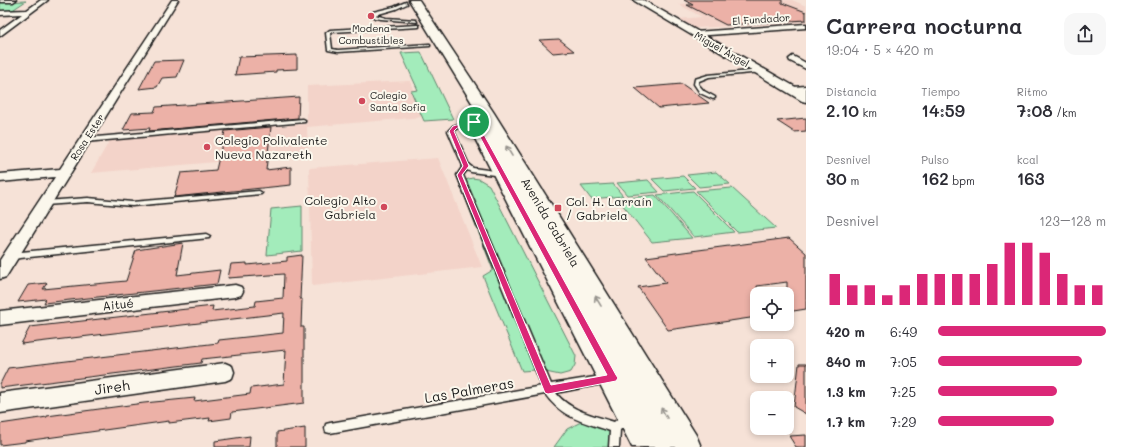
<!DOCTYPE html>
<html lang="es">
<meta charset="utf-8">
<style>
:root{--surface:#fff;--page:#f7f7f7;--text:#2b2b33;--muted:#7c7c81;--accent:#db2777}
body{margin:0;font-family:Mali,sans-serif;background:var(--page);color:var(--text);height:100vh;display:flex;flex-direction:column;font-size:15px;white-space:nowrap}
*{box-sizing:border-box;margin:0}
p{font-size:13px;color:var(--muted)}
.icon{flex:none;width:22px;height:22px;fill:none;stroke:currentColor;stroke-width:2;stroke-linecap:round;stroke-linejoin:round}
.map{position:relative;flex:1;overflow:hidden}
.details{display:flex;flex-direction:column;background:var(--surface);width:320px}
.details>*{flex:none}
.controls{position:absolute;left:750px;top:287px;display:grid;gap:8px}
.controls a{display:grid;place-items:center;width:44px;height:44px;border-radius:8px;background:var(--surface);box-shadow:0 2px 6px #0003;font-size:20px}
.pin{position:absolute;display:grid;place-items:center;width:34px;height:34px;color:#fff;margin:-17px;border:2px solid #fff;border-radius:50%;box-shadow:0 1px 4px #0007}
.round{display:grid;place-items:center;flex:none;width:42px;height:42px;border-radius:12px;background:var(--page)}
.headline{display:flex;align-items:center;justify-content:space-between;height:68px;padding:0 20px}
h1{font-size:22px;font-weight:600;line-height:30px}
.metrics{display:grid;grid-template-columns:repeat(3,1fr);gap:6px;height:68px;padding:4px 20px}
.metrics div{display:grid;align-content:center}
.metrics b{font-size:17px;font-weight:600}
.metrics small{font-size:11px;font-weight:400}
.metrics p{font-size:11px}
.chart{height:112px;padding:8px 20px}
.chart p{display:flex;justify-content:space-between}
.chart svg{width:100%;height:72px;margin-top:4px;stroke:var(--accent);stroke-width:6}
ul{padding:0 20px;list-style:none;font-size:13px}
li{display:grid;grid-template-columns:64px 48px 1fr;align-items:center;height:30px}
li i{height:10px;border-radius:5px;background:var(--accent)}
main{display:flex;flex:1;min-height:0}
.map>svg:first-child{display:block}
.built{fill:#f3d3c9}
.green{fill:#a3ecbb;stroke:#60846c}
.building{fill:#ecb1a7;stroke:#1c1c1c}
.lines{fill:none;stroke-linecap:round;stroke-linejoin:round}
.service-casing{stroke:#1c1c1c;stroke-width:3}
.minor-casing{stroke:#1c1c1c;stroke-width:3}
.tertiary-casing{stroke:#1c1c1c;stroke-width:3}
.primary-casing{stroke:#1c1c1c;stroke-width:3}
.service{fill:#fbf7ec;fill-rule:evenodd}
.minor{fill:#fbf7ec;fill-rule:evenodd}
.tertiary{fill:#fbf7ec;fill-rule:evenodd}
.primary{fill:#fbf7ec;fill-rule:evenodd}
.oneway{stroke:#97948e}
.route{fill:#db2777;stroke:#fff;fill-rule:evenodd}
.poi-dot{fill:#d1495b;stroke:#fbf7ec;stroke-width:1.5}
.labels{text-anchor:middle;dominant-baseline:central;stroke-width:4;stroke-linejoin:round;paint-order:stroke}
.far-street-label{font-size:10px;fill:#1c1c1c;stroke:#fbf7ec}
.far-poi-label{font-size:10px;fill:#1c1c1c;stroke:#fbf7ec}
.poi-label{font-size:12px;fill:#1c1c1c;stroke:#fbf7ec;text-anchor:start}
.street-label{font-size:12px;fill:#1c1c1c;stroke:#fbf7ec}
.near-street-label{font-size:14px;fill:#1c1c1c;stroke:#fbf7ec}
</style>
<main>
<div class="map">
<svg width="806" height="447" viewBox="0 0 806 447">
<rect width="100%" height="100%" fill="#f6e2d7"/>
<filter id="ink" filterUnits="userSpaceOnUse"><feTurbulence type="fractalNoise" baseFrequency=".025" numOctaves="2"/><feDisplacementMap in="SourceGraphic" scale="8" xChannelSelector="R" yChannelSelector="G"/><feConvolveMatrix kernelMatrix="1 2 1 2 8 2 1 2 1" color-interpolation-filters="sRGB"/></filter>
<g filter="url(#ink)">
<path class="built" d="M760 0H792L806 6V22L695 28 678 19 702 17 678 4Z
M410 81 423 117 307 127 308 154 91 173 110 140 307 124V86Z
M438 158 482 267 312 286 309 168Z"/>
<path class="green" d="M26 1 11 11 0 12V2Z
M421 52 453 119 424 121 411 91 418 90 401 53Z
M716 172 730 184 699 187 687 175Z
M683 176 695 188 664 191 652 179Z
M472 178 479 179 489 185 576 356 575 365 571 372 560 375 536 370 522 371 483 276 493 270 459 182Z
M648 180 659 192 627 195 617 183Z
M613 184 623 196 591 199 581 186Z
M732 188 776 228 737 232 696 191Z
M693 191 734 232 694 237 657 195Z
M655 195 692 238 652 242 618 199Z
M302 206V251L267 255 271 209Z
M602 418 616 447H554L567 429 579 423Z"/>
<path class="building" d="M684 0H782V3L806 12V20L726 25 687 5H693Z
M559 39 574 51 553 53 539 40Z
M297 55V69L276 70V72L235 75 239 57Z
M184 60 177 77 162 78 157 87 139 89 154 61Z
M682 84 709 103 659 108 635 88Z
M299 97 298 118 149 131 150 128 123 130 132 113 154 112 156 107Z
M806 118V131L794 132 777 121Z
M271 127 266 170 291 167V185L174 197 181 173 216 170 225 131Z
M789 238 806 253V309L787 312V282L757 286V317L668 330 638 287 666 283 646 257Z
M183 243 177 275 220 270 217 284 70 300 44 303 46 299 18 302 28 285 47 283 43 289 126 281 136 250Z
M302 255 300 299H302L301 327H304V403L232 412 231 418 209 421 210 418 169 423V421L25 441V442L0 445V424L47 417V416L144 403 195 398 194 401 250 394 251 388 284 384 286 350 202 359 201 363 0 388V384L8 368 218 343 219 340 283 333 284 313 21 344 30 327 213 306 212 311 255 306 256 301 283 298 284 274 228 278 231 264 247 263V265L287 261V257Z
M799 364H806V414L794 407Z
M305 428V447H277V432Z
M806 435V447H796L789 436Z
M250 436 249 447H215V441Z"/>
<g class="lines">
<defs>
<path id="service" d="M406 2 407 4 396 9 375 15 386 18 416 20 417 22 381 19 375 18 371 15 373 12 394 7Z
M418 25H419V27L332 32 330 33 332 49 338 50 429 44H430V46L338 52 328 50 326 33 330 30Z
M760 70H762V72L709 77 699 81 698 84 704 91 715 97V98L713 99 700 93 694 84 695 79 708 75Z
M303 119 305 120V122L85 142 82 140 85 138Z
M474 120 476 121V123L457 128 454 131 469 165 473 168 502 172 505 174 502 176 471 172 467 170 463 175 551 384 607 375 610 376 612 379 610 382 607 383 556 393C570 411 593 415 614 422L624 413 628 412 632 413 633 417 632 421 620 430 619 447H609L610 431C584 422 562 418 545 394L330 433 326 432 325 428 326 424 330 423 542 386 457 175 463 166 448 131 453 126Z
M259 191 262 193 261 194 132 206 88 202 45 205 42 203 45 201 88 198 132 202Z
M206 234 210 236 209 238 11 259 8 258 7 256 8 254 11 253Z"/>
<path id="minor" d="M0 0H16L13 2H0Z
M41 0H48L0 36V30L22 14 0 15V11L27 10Z
M172 0H178L6 277 0 279V260L55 177 0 182V174L60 169Z
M806 24V28L695 36 691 34 695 32Z
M793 56 806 63V69L790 61 789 59Z
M806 86V92L793 93 788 90 793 87Z
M235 285 241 287 243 291 241 295 235 297 0 325V311Z
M225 363 232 366 234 372 232 378 225 381 0 413V393Z"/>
<path id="tertiary" d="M633 0H643L806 93V102L802 101Z"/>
<path id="primary" d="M409 0H419L494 113 696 435 701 447H632L464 117 466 114 472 112 478 114 480 116Z"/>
</defs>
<use href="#service" class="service-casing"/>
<use href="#minor" class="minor-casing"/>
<use href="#tertiary" class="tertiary-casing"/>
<use href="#primary" class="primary-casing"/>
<use href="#service" class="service"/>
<use href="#minor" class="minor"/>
<use href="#tertiary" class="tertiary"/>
<use href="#primary" class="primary"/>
</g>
<defs><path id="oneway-shaft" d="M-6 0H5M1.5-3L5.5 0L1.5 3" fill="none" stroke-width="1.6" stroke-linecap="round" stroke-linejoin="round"/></defs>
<g class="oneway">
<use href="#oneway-shaft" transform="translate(509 151) rotate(-121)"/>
<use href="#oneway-shaft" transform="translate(598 301) rotate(-121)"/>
<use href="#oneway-shaft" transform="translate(664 413) rotate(-120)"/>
</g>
</g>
<path class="route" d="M474 120 477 122 616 375 618 378 616 381 548 394 545 393 457 175 463 166 449 131 453 126ZM473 124 607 375 551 385 462 175 469 166 454 131 457 128Z"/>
<g class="poi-dot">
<circle cx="371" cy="16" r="4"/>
<circle cx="362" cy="101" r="4"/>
<circle cx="207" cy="147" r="4"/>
<circle cx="384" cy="207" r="4"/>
<rect x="554" y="204" width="8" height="8" rx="2"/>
</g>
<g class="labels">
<g class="far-street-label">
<text transform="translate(761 19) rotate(-4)">El Fundador</text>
<text transform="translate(722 49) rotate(30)">Miguel Ángel</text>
<text transform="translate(87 137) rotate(-57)">Rosa Ester</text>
</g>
<g class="far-poi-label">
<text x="371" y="28">Modena<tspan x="371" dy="12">Combustibles</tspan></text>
<text x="370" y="95" text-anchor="start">Colegio<tspan x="370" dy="12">Santa Sofia</tspan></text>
</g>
<g class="poi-label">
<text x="215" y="140">Colegio Polivalente<tspan x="215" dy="14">Nueva Nazareth</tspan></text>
<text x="376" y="200" text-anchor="end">Colegio Alto<tspan x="376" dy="14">Gabriela</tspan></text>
<text x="566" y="201">Col. H. Larraín<tspan x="566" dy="14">/ Gabriela</tspan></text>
</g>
<g class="street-label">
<text transform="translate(551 222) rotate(59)">Avenida Gabriela</text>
<text transform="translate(118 304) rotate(-6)">Aitué</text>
</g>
<g class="near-street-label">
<text transform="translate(112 387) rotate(-8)">Jireh</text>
<text transform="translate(469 390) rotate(-10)">Las Palmeras</text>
</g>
</g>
</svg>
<div class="controls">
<a><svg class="icon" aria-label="locate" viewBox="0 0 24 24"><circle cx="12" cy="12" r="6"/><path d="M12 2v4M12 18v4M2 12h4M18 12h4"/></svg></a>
<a>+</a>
<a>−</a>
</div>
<div class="pin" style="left:474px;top:122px;background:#1e9e55"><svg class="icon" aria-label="arrive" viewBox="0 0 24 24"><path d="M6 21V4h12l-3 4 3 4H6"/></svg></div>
</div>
<section class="details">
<div class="headline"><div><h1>Carrera nocturna</h1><p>19:04 · 5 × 420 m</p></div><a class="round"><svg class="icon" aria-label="share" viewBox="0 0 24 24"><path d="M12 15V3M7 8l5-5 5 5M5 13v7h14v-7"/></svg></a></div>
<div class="metrics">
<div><p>Distancia</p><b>2.10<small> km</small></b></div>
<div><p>Tiempo</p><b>14:59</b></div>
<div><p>Ritmo</p><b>7:08<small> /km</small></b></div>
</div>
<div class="metrics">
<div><p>Desnivel</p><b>30<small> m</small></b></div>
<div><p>Pulso</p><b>162<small> bpm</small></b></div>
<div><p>kcal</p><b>163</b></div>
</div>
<div class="chart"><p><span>Desnivel</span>123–128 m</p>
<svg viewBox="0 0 160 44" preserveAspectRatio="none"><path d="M5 44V25M15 44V32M25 44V32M35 44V38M45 44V32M55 44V25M65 44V25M75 44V25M85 44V25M95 44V19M105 44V6M115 44V6M125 44V12M135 44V25M145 44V32M155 44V32"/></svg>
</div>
<ul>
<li><b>420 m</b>6:49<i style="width:100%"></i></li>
<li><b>840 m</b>7:05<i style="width:86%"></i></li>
<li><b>1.3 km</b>7:25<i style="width:71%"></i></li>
<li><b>1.7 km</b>7:29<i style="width:69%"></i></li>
</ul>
</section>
</main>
